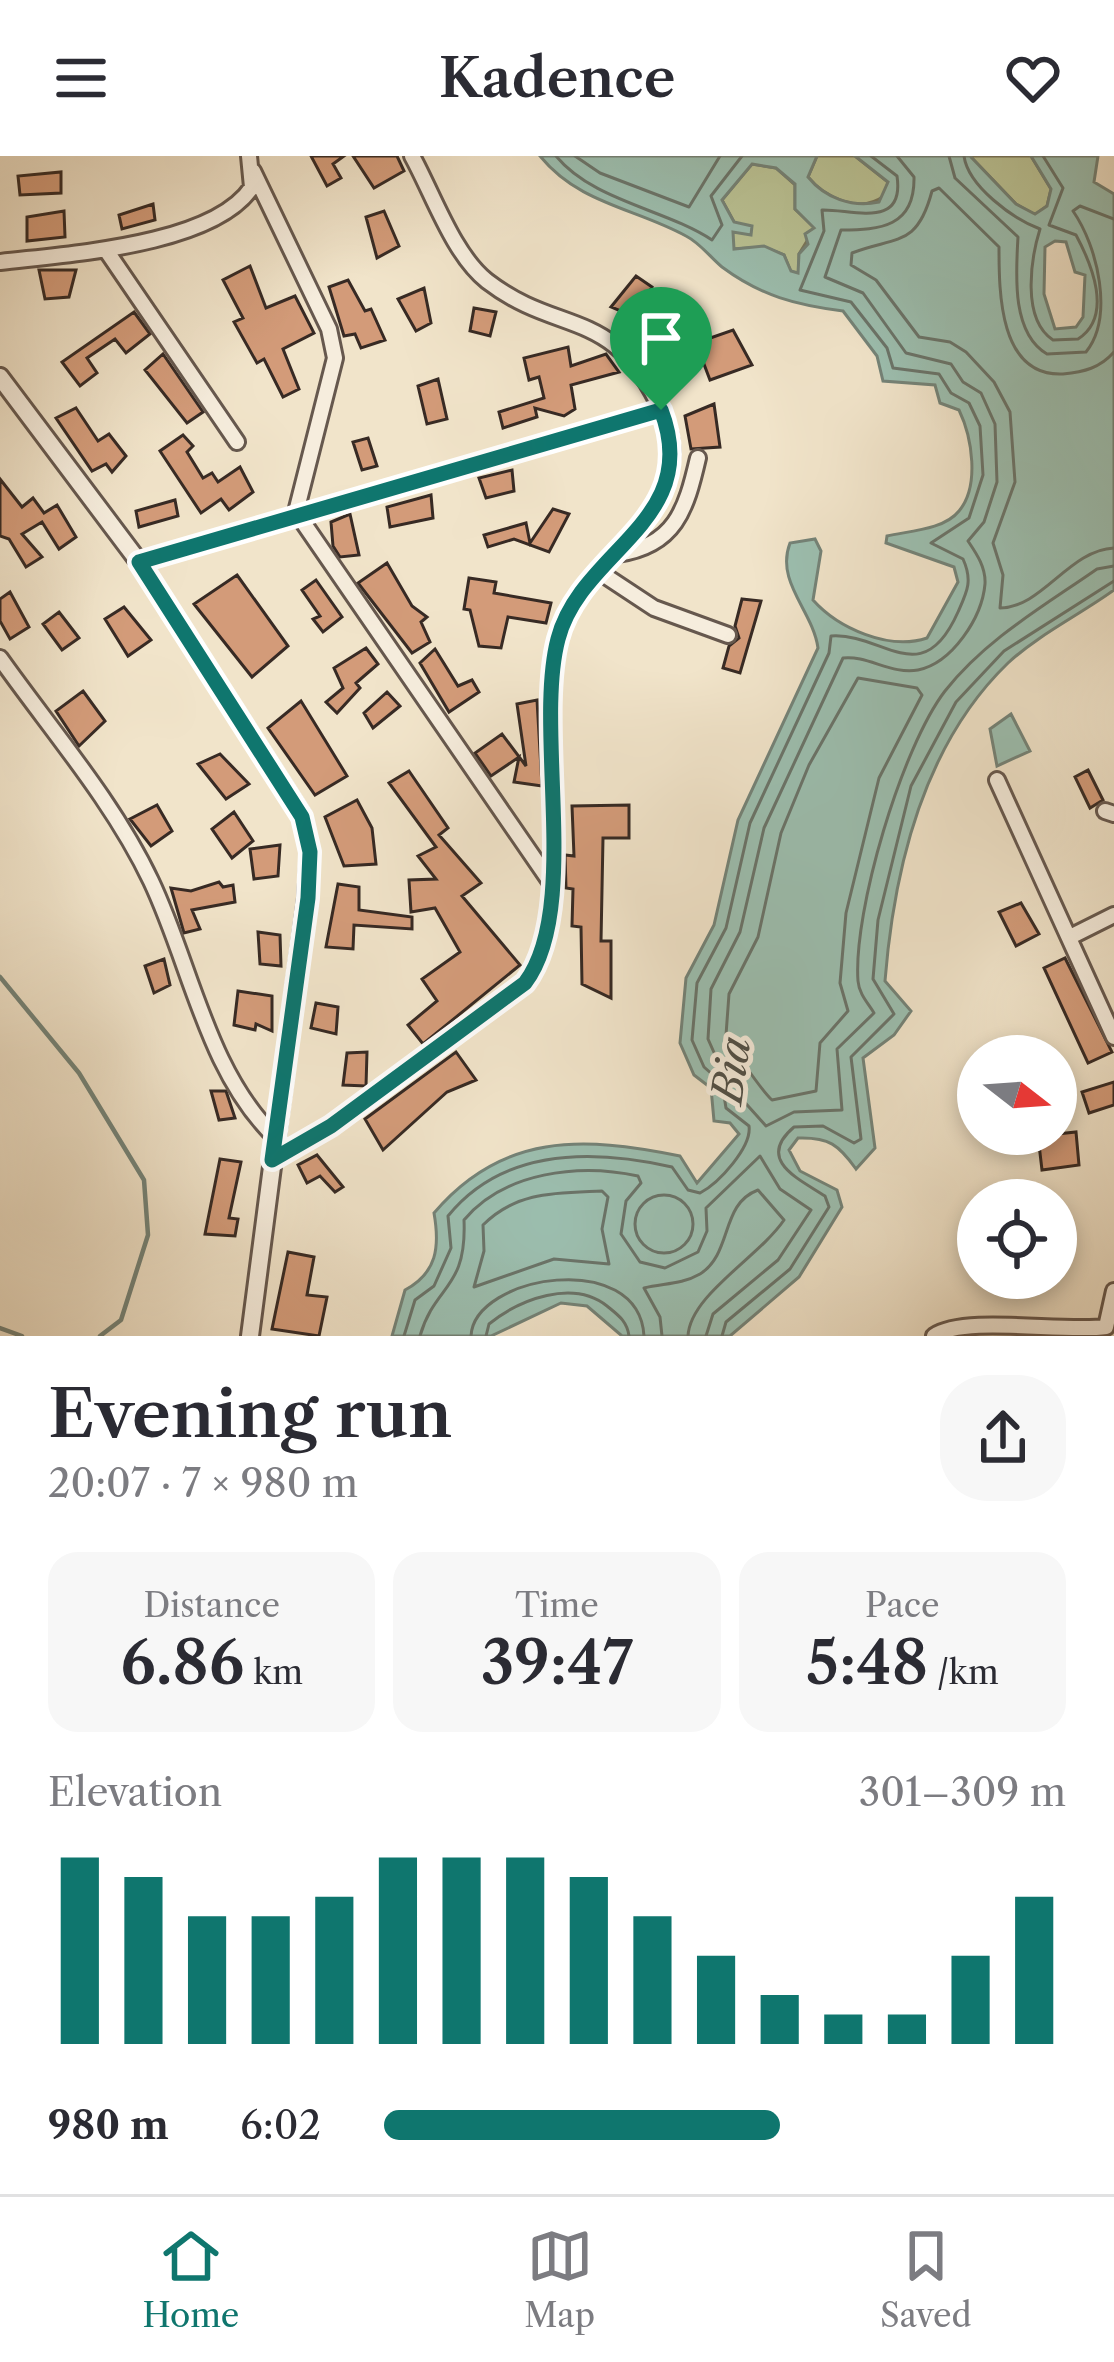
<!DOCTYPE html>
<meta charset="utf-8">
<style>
:root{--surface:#fff;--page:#f7f7f7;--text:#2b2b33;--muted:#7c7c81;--line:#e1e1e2;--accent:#0f766e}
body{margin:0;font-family:"Libre Caslon Text",serif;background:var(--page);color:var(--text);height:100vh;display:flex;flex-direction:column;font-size:45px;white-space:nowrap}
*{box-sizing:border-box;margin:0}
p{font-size:39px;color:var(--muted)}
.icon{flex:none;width:66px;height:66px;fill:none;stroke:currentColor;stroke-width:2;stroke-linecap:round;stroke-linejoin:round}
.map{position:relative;height:1180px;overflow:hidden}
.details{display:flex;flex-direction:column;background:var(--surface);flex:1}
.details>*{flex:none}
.needle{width:78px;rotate:107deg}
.controls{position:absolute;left:957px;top:879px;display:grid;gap:24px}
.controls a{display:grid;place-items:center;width:120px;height:120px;border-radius:50%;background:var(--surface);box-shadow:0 6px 18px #0003;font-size:60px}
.pin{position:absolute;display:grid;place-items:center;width:102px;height:102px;color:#fff;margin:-123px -51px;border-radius:50% 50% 50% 0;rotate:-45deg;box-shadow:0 0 12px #0007}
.pin .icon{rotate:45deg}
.round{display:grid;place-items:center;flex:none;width:126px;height:126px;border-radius:48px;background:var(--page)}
.overview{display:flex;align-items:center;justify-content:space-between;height:204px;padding:0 48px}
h1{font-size:66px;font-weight:600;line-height:90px}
.stats{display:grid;grid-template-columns:repeat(3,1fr);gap:18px;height:204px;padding:12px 48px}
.stats div{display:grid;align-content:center;border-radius:30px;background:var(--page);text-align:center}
.stats b{font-size:60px;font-weight:600}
.stats small{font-size:33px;font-weight:400}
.stats p{font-size:33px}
.chart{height:336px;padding:24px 48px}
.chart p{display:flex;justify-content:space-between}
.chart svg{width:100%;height:216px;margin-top:12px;stroke:var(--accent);stroke-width:6}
ul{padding:0 48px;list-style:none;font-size:39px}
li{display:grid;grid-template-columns:192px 144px 1fr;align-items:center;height:90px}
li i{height:30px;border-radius:15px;background:var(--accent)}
header{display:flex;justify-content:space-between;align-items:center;height:156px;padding:0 48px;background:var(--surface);font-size:54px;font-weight:600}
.tabs{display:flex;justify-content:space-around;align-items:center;height:168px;border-top:3px solid var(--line);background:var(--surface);font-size:33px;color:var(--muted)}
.tabs a{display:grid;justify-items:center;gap:6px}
.tabs .active{color:var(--accent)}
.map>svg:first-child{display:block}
.green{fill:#bbc496;stroke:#79775d;stroke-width:3}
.water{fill:#9cbfb0;stroke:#748378;stroke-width:3;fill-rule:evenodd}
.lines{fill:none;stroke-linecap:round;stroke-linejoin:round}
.shore{stroke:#6a746a;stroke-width:3}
.stream{stroke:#748378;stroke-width:4.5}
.building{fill:#d39b79;stroke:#372a24;stroke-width:3}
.minor-casing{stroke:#66584e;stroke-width:20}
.tertiary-casing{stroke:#66584e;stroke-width:22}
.minor{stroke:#f6eddd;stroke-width:14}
.tertiary{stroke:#f6eddd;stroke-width:16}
.route-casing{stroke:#fff;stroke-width:24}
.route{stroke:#0f766e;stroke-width:15}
.labels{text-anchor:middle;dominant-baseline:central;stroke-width:10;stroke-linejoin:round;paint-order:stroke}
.water-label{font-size:42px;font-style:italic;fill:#504f47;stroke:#f6eddd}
</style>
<header><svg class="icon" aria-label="menu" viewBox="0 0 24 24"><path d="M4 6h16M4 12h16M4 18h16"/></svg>Kadence<svg class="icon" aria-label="heart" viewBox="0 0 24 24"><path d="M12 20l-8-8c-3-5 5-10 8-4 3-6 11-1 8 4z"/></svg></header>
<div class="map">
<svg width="1114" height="1180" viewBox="0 0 1114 1180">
<rect width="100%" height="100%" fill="#f1e4ca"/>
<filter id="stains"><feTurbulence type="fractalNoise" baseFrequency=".00167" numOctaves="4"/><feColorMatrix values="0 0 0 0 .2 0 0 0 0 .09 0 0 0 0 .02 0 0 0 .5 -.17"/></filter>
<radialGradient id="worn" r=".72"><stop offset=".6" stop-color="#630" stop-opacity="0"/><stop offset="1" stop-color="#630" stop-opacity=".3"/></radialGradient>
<path class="green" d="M817 0H855L888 26 884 40C860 58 825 42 808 21Z
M970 0H1031L1051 33 1047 50 1035 59 1016 48Z
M752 8 776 12 795 29V53L815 72 799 98V117L791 116 784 99 764 91 734 93 729 82 734 66 722 44Z"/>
<path class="water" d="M540 0H817L808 21C825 42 852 52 879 46L888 26 855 0H970L1016 48 1035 58 1047 50 1051 33 1031 0H1098L1094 26 1114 38V434C1081 458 1038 479 1008 507 924 588 894 711 885 825L911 855 894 879 863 902 875 992 856 1013C839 989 829 981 798 982L789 994 800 1015 837 1034 842 1051 799 1121 730 1180H622L587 1150 561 1147 491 1180H392L405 1134C437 1117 440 1091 434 1057 502 977 582 980 680 1000L697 1027 739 978 730 967 714 965 711 932 694 919 680 887 686 822 714 769 738 664 818 492C813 455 775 426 790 387L815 383 821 395 813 444C838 472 889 495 927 482L958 426 954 411 886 387 887 380C908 375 944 374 959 355 980 330 972 281 959 254L940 247 935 229 883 225 877 200 843 155C796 149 761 140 722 111 710 101 700 87 686 80 635 52 579 48 540 0ZM752 8 776 12 795 28V53L814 72 805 78 808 88 799 98 798 117 791 115 784 99 764 90 734 93 733 76 751 79 752 70 734 66 722 44ZM1055 85 1066 86 1075 116 1085 119 1083 161 1076 171 1055 173 1044 138 1045 91Z
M1011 558 1030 595 997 610 990 573Z"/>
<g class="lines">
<path class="shore" d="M556 0C593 45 665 53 712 84L722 69 711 40 742 0
M575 0 600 17 689 51 720 0
M897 0 914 21C915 71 880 74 841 74L825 121 863 137 906 197 951 208 963 226 981 237 995 268 997 326 984 366 968 385C976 397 986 411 985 428 982 462 952 507 918 514 892 519 867 499 843 502L764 672 740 776 711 833 708 883 716 901 734 919 740 941 766 970 794 956 842 954 837 893 874 857C868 847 859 838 858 825 853 755 902 591 945 535 986 483 1044 450 1097 413L1114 410
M949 0 955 22 1018 81C1016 117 1011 177 1047 198L1086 196C1114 161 1098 91 1073 55L1080 50 1114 63
M964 0C968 30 1013 63 1040 73 1031 102 1021 163 1053 184L1078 183C1114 160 1091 107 1076 79L1049 69 1063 32 1043 0
M1114 196C1100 212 1084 216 1063 218 999 221 999 136 999 91L939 32 932 35C917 92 896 80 852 97L851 109 876 124 919 181 950 186 966 196 994 226 1010 256 1015 326 993 387 1003 419 1000 452C1042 452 1069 394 1114 392
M858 522 917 532 922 539 879 622 846 757 840 827 848 855 820 887 816 935 772 944C763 936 731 891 726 879L729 838 758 781 781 677 809 609Z
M602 1035 608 1041 602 1073 609 1108 554 1103 474 1131 484 1095 483 1069C517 1035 556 1037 602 1035Z
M635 1068a29 29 0 1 1 58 0a29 29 0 1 1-58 0Z
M404 1180 415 1144 434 1130 451 1092 448 1060C503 992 593 993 672 1011L688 1034 700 1037C719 1027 752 991 749 970L726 952 722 927 704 911 692 884 697 827 726 772 750 667 829 497 831 480C883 476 922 537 958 456 967 436 973 425 963 403L931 387 969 362 983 319 980 270 969 247 951 237 939 218 893 212 887 192 851 146 800 134 824 75 822 54C852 53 905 74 897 20L871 0
M420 1180C435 1128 467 1134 464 1064 504 1016 579 1007 638 1020L641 1027 626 1045 621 1078 640 1106 665 1112 698 1096 707 1075 706 1052 760 1000 780 1033 811 1054 778 1104 713 1158 706 1180
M471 1180C474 1119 639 1092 644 1180
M486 1180 489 1168C520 1143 573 1123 607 1150 618 1159 627 1165 629 1180
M662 1180 660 1161 644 1132C663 1127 681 1129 700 1118 733 1097 720 1048 758 1034L784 1064C758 1102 690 1139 688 1180
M722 1180 726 1166 790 1113 829 1051 825 1040C799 1023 755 1004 794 971L823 970 854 987 861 983 851 901 894 858 873 823 878 764 911 630 956 546 1004 495 1114 425"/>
<path class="stream" d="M0 821 79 917 144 1024 148 1079 121 1164 100 1180
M0 1172 22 1180"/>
</g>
<path class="building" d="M311 0H344L333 8 341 22 327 30Z
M353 0H397L404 15 374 32Z
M61 16V37L20 39 18 20Z
M153 48 155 64 122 73 119 59Z
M64 55 65 81 27 85V61Z
M384 55 399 90 377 102 366 61Z
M250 110 266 152 295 140 314 177 283 193 299 233 283 241 264 203 257 207 234 166 243 162 223 124Z
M39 114H76L69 141 45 143Z
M636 120 652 131 635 161 611 151Z
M348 124 365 155 371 153 385 184 361 192 355 178 344 180 329 131Z
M424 132 431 167 416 175 398 143Z
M474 152 496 156 490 180 470 175Z
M134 156 150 178 126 197 115 183 87 202 97 217 80 230 62 206Z
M733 174 752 209 710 224 696 187Z
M568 191 571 210 606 198 619 216 571 229 575 253 564 260 535 252 537 261 503 272 499 256 544 242 539 221 529 224 524 202Z
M163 198 203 256 187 267 145 214Z
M438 223 447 263 427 268 418 230Z
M714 248 720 291 691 293 685 260Z
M76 252 98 285 109 278 126 300 112 316 106 308 92 315 56 262Z
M183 279 193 290 187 296 203 322 212 317 218 326 240 311 253 336 229 354 221 343 201 357 160 295Z
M368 282 377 310 362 314 353 286Z
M512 314 514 335 486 342 479 322Z
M0 323 22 351 33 342 44 357 57 349 76 381 59 393 42 366 22 378 42 401 26 411 9 383 0 380Z
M431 339 433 362 390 371 387 351Z
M175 344 178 360 139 371 136 355Z
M553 353 569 358 549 396 514 383 488 391 484 379 526 367 530 387Z
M350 358 359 399 340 401 333 390 331 366Z
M387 407 412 450 427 461 421 466 430 486 412 497 358 427Z
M237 419 288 490 252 521 194 448Z
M469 422 496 426 494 437 551 447 546 467 508 461 501 492 479 490 470 454 464 453Z
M316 424 342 461 323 476 313 463 320 460 302 434Z
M10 436 29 471 10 483 0 465V443Z
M742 443 761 445 740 517 723 512 729 490 739 482 735 470Z
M124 451 151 484 128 500 105 463Z
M59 456 79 482 62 494 43 468Z
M366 492 378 508 356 527 360 532 337 557 326 546 343 532 334 512Z
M435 493 458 530 472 524 479 536 449 556 420 507Z
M83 535 105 565 79 590 56 555Z
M387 536 400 550 373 572 364 557Z
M537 544 542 630 514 626 519 601 491 620 475 597 502 578 526 610 517 548Z
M301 545 347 620 315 639 268 572Z
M220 598 249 628 226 643 198 608Z
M1088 614 1103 644 1090 652 1075 621Z
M409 615 448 672 439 679 481 727 462 740 520 809 423 888 408 869 437 845 422 823 460 796 435 752 411 756 409 724 436 723 418 700 436 691 389 627Z
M357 644 372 672 376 708 344 710 325 661Z
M157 649 172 675 151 690 130 663Z
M629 649V682H603L601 785H611V842L582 828 581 771 572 770 573 733 566 732 565 699 574 700 572 650Z
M234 656 253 685 232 702 212 673Z
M280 689 278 720 254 723 250 693Z
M219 726 223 731 233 729 235 746 192 754 200 773 184 777 171 732 191 735Z
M338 728 359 731V754L412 761V773L354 769 353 793 326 791Z
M1021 747 1039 778 1016 790 999 756Z
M258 776 280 779 281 810 260 808Z
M1065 802 1112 896 1088 907 1044 812Z
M164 803 170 829 154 837 145 810Z
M238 835 272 840V875L256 868 255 874 234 869Z
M316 847 338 851 336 878 311 872Z
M367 896 366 930 343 929 347 897Z
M456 896 476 924 447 936 383 994 365 963Z
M1114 926V949L1089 957 1082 936Z
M211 935H226L235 962 219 964Z
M1076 976 1079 1009 1042 1014 1038 980Z
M317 999 343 1031 335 1036 320 1020 307 1027 298 1009Z
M220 1003 241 1006 229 1062 238 1063 235 1080 205 1078Z
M288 1096 314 1101 307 1139 327 1141 319 1180 272 1173Z"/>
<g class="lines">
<defs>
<path id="minor" d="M253 15 329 173 335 202 296 356 549 724
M106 94 237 286
M0 106C66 98 213 90 252 31L249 0
M617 398C675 390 686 354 698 302
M139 406 661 254
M601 417 654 452 728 479
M0 502C51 574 113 645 151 725 191 809 207 915 275 981
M997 624 1114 881
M1105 655 1114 658
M1072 780 1114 759
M272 1004 331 970 525 827C581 752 536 579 557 486 575 402 706 357 663 258 614 148 561 182 487 125 453 98 433 38 412 0
M934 1180C965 1159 1063 1177 1106 1171L1114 1135"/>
<path id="tertiary" d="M0 221 139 406 302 660 310 696 307 742 250 1180"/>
</defs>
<use href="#minor" class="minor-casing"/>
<use href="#tertiary" class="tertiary-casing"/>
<use href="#minor" class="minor"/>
<use href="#tertiary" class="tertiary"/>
</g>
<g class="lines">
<defs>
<path id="route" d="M661 254C704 365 581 394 558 483 534 574 581 753 525 827L331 970 272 1004 308 742 310 696 302 661 139 406Z"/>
</defs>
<use href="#route" class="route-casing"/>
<use href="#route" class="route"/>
</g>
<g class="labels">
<g class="water-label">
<text transform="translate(731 914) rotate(-82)">Bia</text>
</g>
</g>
<rect width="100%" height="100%" filter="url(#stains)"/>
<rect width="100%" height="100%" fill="url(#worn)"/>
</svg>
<div class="controls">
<a><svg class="needle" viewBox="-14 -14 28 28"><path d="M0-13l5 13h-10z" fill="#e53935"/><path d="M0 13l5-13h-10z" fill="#7c7c81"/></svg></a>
<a><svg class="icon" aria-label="locate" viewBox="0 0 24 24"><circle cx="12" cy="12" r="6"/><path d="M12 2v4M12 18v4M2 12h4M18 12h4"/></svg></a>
</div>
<div class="pin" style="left:661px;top:254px;background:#1e9e55"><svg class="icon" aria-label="arrive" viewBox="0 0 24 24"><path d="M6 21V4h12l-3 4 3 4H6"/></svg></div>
</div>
<section class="details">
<div class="overview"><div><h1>Evening run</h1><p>20:07 · 7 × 980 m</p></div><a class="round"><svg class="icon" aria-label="share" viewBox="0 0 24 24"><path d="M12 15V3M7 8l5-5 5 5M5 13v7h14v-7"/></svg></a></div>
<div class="stats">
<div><p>Distance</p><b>6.86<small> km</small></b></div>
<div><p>Time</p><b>39:47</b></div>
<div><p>Pace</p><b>5:48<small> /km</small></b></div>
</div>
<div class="chart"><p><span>Elevation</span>301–309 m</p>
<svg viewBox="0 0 160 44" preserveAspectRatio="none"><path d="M5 44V6M15 44V10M25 44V18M35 44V18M45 44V14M55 44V6M65 44V6M75 44V6M85 44V10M95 44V18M105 44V26M115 44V34M125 44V38M135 44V38M145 44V26M155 44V14"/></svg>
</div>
<ul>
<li><b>980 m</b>6:02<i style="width:58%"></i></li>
</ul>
</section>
<nav class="tabs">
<a class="active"><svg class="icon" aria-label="home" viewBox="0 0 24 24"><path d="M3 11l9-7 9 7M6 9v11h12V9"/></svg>Home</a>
<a><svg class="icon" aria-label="map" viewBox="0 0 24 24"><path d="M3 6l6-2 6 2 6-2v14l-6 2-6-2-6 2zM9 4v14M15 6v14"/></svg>Map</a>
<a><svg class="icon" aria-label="saved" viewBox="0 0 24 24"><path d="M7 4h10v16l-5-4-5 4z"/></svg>Saved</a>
</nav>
